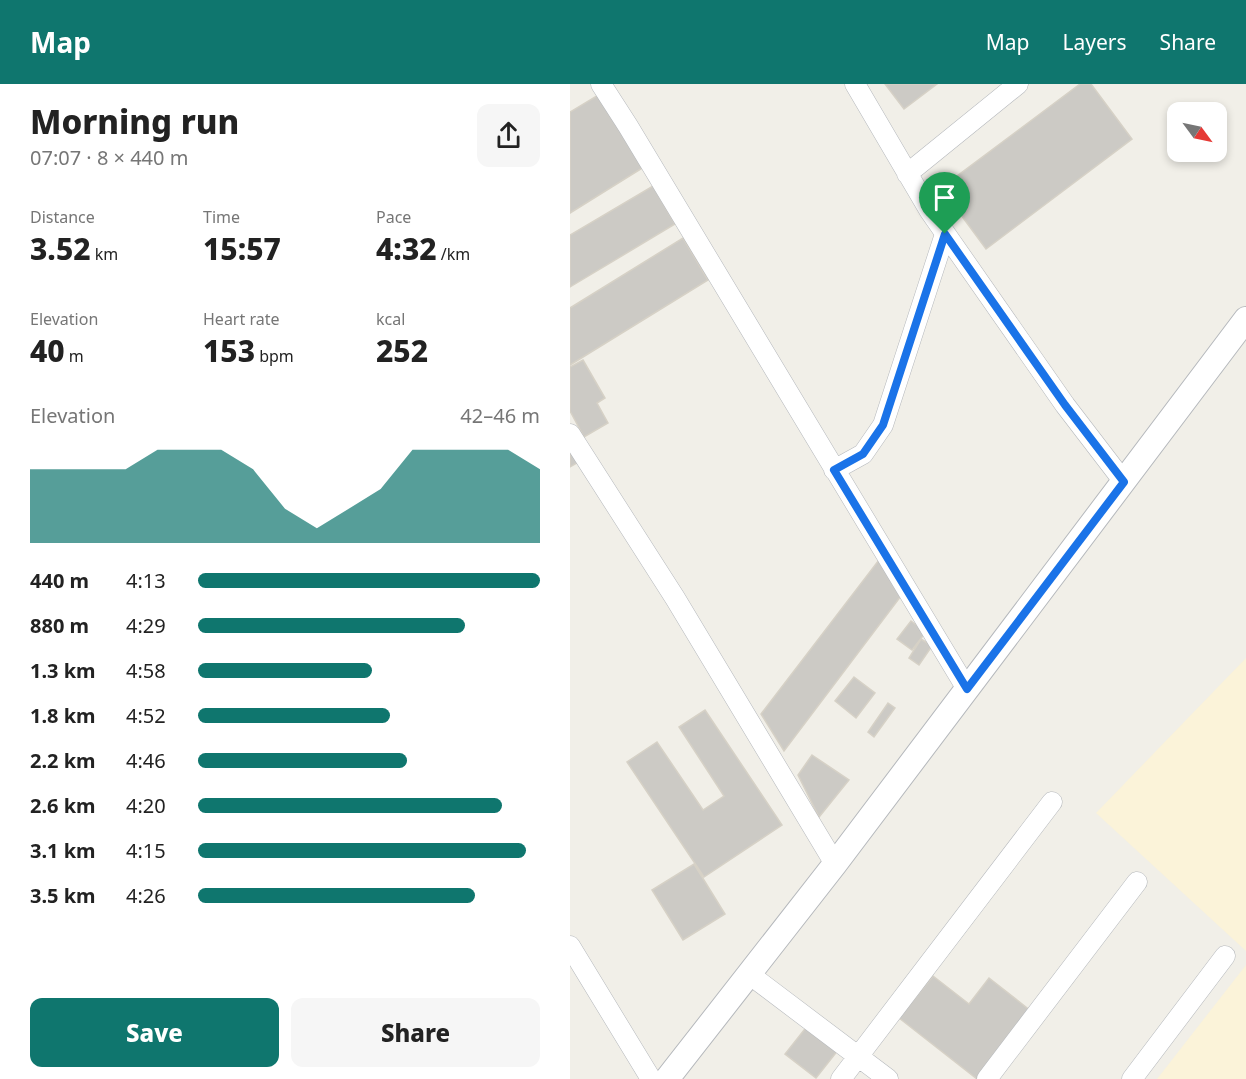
<!DOCTYPE html>
<meta charset="utf-8">
<style>
:root{--surface:#fff;--page:#f6f6f6;--text:#222;--muted:#767676;--accent:#0f766e}
body{margin:0;font-family:"Noto Sans",sans-serif;background:var(--page);color:var(--text);height:100vh;display:flex;flex-direction:column;font-size:22px;white-space:nowrap}
*{box-sizing:border-box;margin:0}
p{font-size:20px;color:var(--muted)}
.icon{flex:none;width:33px;height:33px;fill:none;stroke:currentColor;stroke-width:2;stroke-linecap:round;stroke-linejoin:round}
.map{position:relative;flex:1;overflow:hidden}
.side{display:flex;flex-direction:column;background:var(--surface);width:570px}
.side>*{flex:none}
.needle{width:39px;rotate:123deg}
.controls{position:absolute;left:597px;top:18px;display:grid;gap:12px}
.controls a{display:grid;place-items:center;width:60px;height:60px;border-radius:12px;background:var(--surface);box-shadow:0 3px 9px #0003;font-size:30px}
.pin{position:absolute;display:grid;place-items:center;width:51px;height:51px;color:#fff;margin:-62px -26px;border-radius:50% 50% 50% 0;rotate:-45deg;box-shadow:0 0 6px #0007}
.pin .icon{rotate:45deg}
.round{display:grid;place-items:center;flex:none;width:63px;height:63px;border-radius:12px;background:var(--page)}
.summary{display:flex;align-items:center;justify-content:space-between;height:102px;padding:0 30px}
h1{font-size:33px;font-weight:800;line-height:45px}
.figures{display:grid;grid-template-columns:repeat(3,1fr);gap:9px;height:102px;padding:6px 30px}
.figures div{display:grid;align-content:center}
.figures b{font-size:30px;font-weight:800}
.figures small{font-size:16px;font-weight:400}
.figures p{font-size:16px}
.chart{height:168px;padding:12px 30px}
.chart p{display:flex;justify-content:space-between}
.chart svg{width:100%;height:108px;margin-top:6px;fill:var(--accent);opacity:.7}
.primary-button{display:flex;gap:12px;margin-top:auto;padding:12px 30px}
.primary-button a{flex:1;height:69px;border-radius:12px;background:var(--accent);color:#fff;font-size:24px;font-weight:800;line-height:69px;text-align:center}
.primary-button a+a{background:var(--page);color:var(--text)}
ul{padding:0 30px;list-style:none;font-size:20px}
li{display:grid;grid-template-columns:96px 72px 1fr;align-items:center;height:45px}
li i{height:15px;border-radius:8px;background:var(--accent)}
header{display:flex;align-items:center;gap:36px;box-sizing:border-box;height:84px;padding:0 30px;background:var(--accent);color:#fff}
header strong{font-size:28px}
nav{display:flex;gap:33px;margin-inline-start:auto;font-size:21px}
main{display:flex;flex:1;min-height:0}
.map>svg:first-child{display:block}
.sand{fill:#fbf3d9}
.building{fill:#cccac5;stroke:#d6d1c6;stroke-width:1.5}
.lines{fill:none;stroke-linecap:round;stroke-linejoin:round}
.minor-casing{stroke:#b5b8bc;stroke-width:21}
.tertiary-casing{stroke:#b5b8bc;stroke-width:26}
.minor{stroke:#fff;stroke-width:20}
.tertiary{stroke:#fff;stroke-width:24}
.route-casing{stroke:#fff;stroke-width:12}
.route{stroke:#1a73e8;stroke-width:8}
</style>
<header>
<strong>Map</strong>
<nav><a>Map</a><a>Layers</a><a>Share</a></nav>
</header>
<main>
<section class="side">
<div class="summary"><div><h1>Morning run</h1><p>07:07 · 8 × 440 m</p></div><a class="round"><svg class="icon" aria-label="share" viewBox="0 0 24 24"><path d="M12 15V3M7 8l5-5 5 5M5 13v7h14v-7"/></svg></a></div>
<div class="figures">
<div><p>Distance</p><b>3.52<small> km</small></b></div>
<div><p>Time</p><b>15:57</b></div>
<div><p>Pace</p><b>4:32<small> /km</small></b></div>
</div>
<div class="figures">
<div><p>Elevation</p><b>40<small> m</small></b></div>
<div><p>Heart rate</p><b>153<small> bpm</small></b></div>
<div><p>kcal</p><b>252</b></div>
</div>
<div class="chart"><p><span>Elevation</span>42–46 m</p>
<svg viewBox="0 0 160 44" preserveAspectRatio="none"><path d="M0 44V14L10 14L20 14L30 14L40 6L50 6L60 6L70 14L80 30L90 38L100 30L110 22L120 6L130 6L140 6L150 6L160 14V44z"/></svg>
</div>
<ul>
<li><b>440 m</b>4:13<i style="width:100%"></i></li>
<li><b>880 m</b>4:29<i style="width:78%"></i></li>
<li><b>1.3 km</b>4:58<i style="width:51%"></i></li>
<li><b>1.8 km</b>4:52<i style="width:56%"></i></li>
<li><b>2.2 km</b>4:46<i style="width:61%"></i></li>
<li><b>2.6 km</b>4:20<i style="width:89%"></i></li>
<li><b>3.1 km</b>4:15<i style="width:96%"></i></li>
<li><b>3.5 km</b>4:26<i style="width:81%"></i></li>
</ul>
<div class="primary-button"><a>Save</a><a>Share</a></div>
</section>
<div class="map">
<svg width="676" height="995" viewBox="0 0 676 995">
<rect width="100%" height="100%" fill="#f1efe8"/>
<path class="sand" d="M676 574V867L526 729Z
M676 881V995H587Z"/>
<path class="building" d="M315 0H367L334 25Z
M510 0H521L562 55 416 165 371 104Z
M30 10 74 83 0 129V28Z
M83 102 105 140 0 203V151Z
M113 154 138 196 0 281V224Z
M13 276 35 314 27 319 38 339 14 353 0 327V283Z
M0 366 14 375 0 383Z
M312 472 334 508 214 667 191 630Z
M341 537 356 548 342 566 327 555Z
M351 555 362 562 349 581 339 574Z
M284 593 305 609 286 634 265 617Z
M318 619 325 624 304 653 298 648Z
M135 626 212 741 134 793 57 678 87 658 133 726 154 712 109 643Z
M242 671 279 696 249 733 228 691Z
M124 780 155 830 113 856 82 806Z
M363 892 399 920 419 894 461 927 407 995 329 934Z
M238 941 269 965 246 994 215 970Z"/>
<g class="lines">
<defs>
<path id="minor" d="M31 0 58 42 397 605
M285 0 359 126 495 321 554 398
M337 90 448 0
M0 350 105 514 265 780
M264 386 293 370 313 341 375 150
M0 862 81 995
M179 890 318 995
M271 995 482 718
M417 995 567 798
M562 995 655 872"/>
<path id="tertiary" d="M97 995 265 780 676 235"/>
</defs>
<use href="#minor" class="minor-casing"/>
<use href="#tertiary" class="tertiary-casing"/>
<use href="#minor" class="minor"/>
<use href="#tertiary" class="tertiary"/>
</g>
<g class="lines">
<defs>
<path id="route" d="M375 150 495 321 554 398 397 605 264 386 293 370 313 341Z"/>
</defs>
<use href="#route" class="route-casing"/>
<use href="#route" class="route"/>
</g>
</svg>
<div class="controls">
<a><svg class="needle" viewBox="-14 -14 28 28"><path d="M0-13l5 13h-10z" fill="#e53935"/><path d="M0 13l5-13h-10z" fill="#767676"/></svg></a>
</div>
<div class="pin" style="left:375px;top:150px;background:#1e9e55"><svg class="icon" aria-label="arrive" viewBox="0 0 24 24"><path d="M6 21V4h12l-3 4 3 4H6"/></svg></div>
</div>
</main>
